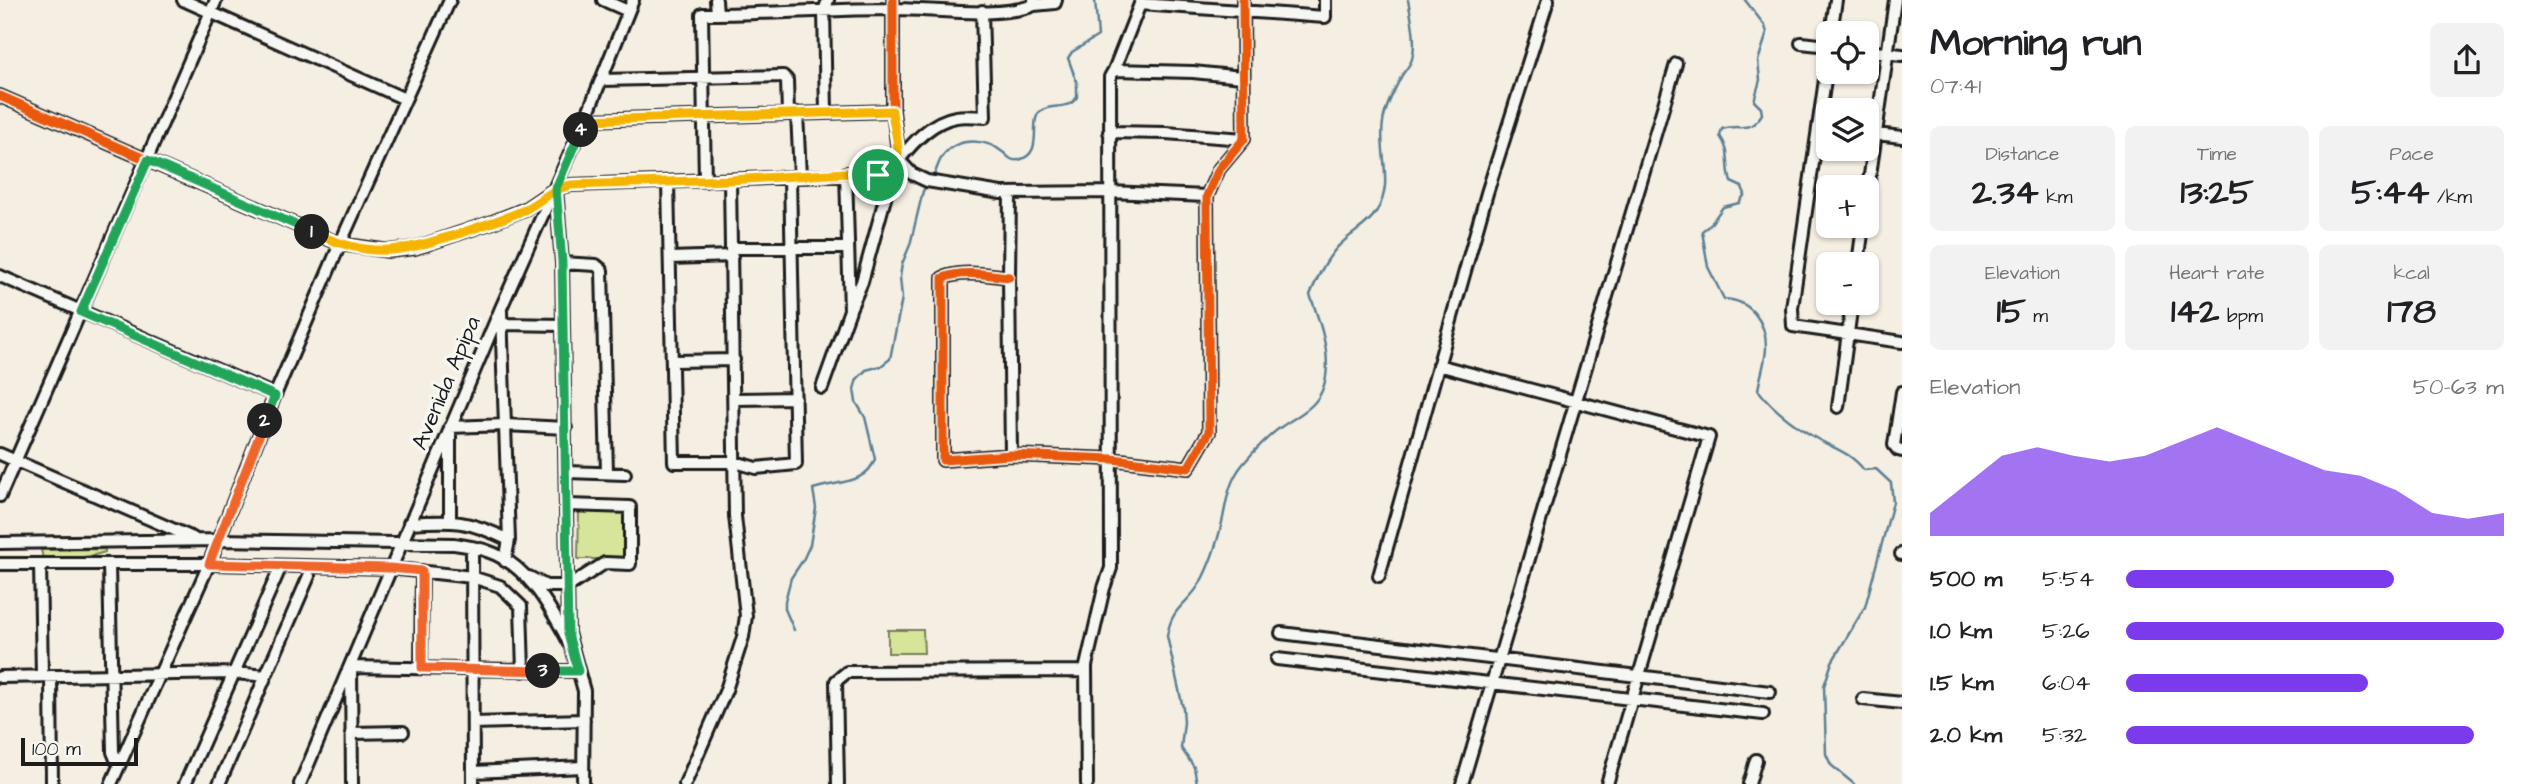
<!DOCTYPE html>
<meta charset="utf-8">
<style>
:root{--surface:#fff;--page:#f2f2f2;--text:#202124;--muted:#757577;--accent:#7c3aed}
body{margin:0;font-family:"Architects Daughter",sans-serif;background:var(--page);color:var(--text);height:100vh;display:flex;flex-direction:column;font-size:26px;white-space:nowrap}
*{box-sizing:border-box;margin:0}
p{font-size:23px;color:var(--muted)}
.icon{flex:none;width:38px;height:38px;fill:none;stroke:currentColor;stroke-width:2;stroke-linecap:round;stroke-linejoin:round}
.map{position:relative;flex:1;overflow:hidden}
.details{display:flex;flex-direction:column;background:var(--surface);width:630px}
.details>*{flex:none}
.tools{position:absolute;left:1816px;top:21px;display:grid;gap:14px}
.tools a{display:grid;place-items:center;width:63px;height:63px;border-radius:10px;background:var(--surface);box-shadow:0 2px 5px #0004;font-size:35px}
.scale{position:absolute;left:21px;bottom:18px;width:117px;box-sizing:border-box;padding-left:7px;border:4px solid #1c1c1c;border-top:0;font-size:19px;line-height:24px;white-space:nowrap;color:#1c1c1c;-webkit-text-stroke:5px #f6f6f2;paint-order:stroke}
.pin{position:absolute;display:grid;place-items:center;width:60px;height:60px;color:#fff;margin:-30px;border:4px solid #fff;border-radius:50%;box-shadow:0 2px 7px #0007}
.km{position:absolute;width:35px;height:35px;margin:-18px;border-radius:50%;background:#222;color:#fff;font-size:19px;line-height:35px;text-align:center}
.round{display:grid;place-items:center;flex:none;width:74px;height:74px;border-radius:10px;background:var(--page)}
.head{display:flex;align-items:center;justify-content:space-between;height:119px;padding:0 28px}
h1{font-size:38px;font-weight:800;line-height:52px}
.figures{display:grid;grid-template-columns:repeat(3,1fr);gap:10px;height:119px;padding:7px 28px}
.figures div{display:grid;align-content:center;border-radius:10px;background:var(--page);text-align:center}
.figures b{font-size:35px;font-weight:800}
.figures small{font-size:19px;font-weight:400}
.figures p{font-size:19px}
.chart{height:196px;padding:14px 28px}
.chart p{display:flex;justify-content:space-between}
.chart svg{width:100%;height:126px;margin-top:7px;fill:var(--accent);opacity:.7}
ul{padding:0 28px;list-style:none;font-size:23px}
li{display:grid;grid-template-columns:112px 84px 1fr;align-items:center;height:52px}
li i{height:18px;border-radius:9px;background:var(--accent)}
main{display:flex;flex:1;min-height:0}
.map>svg:first-child{display:block}
.green{fill:#d6e599;stroke:#79805a;stroke-width:2}
.lines{fill:none;stroke-linecap:round;stroke-linejoin:round}
.stream{stroke:#5b8095;stroke-width:2.5}
.minor-casing{stroke:#1c1c1c;stroke-width:16}
.minor{stroke:#f6f6f2;stroke-width:10}
.cycleway-casing{stroke:#f6f6f2;stroke-width:13}
.cycleway{stroke:#e8590c;stroke-width:9}
.split-1-casing{stroke:#fff;stroke-width:14}
.split-2-casing{stroke:#fff;stroke-width:14}
.split-3-casing{stroke:#fff;stroke-width:14}
.split-4-casing{stroke:#fff;stroke-width:14}
.split-5-casing{stroke:#fff;stroke-width:14}
.split-1{stroke:#f5b400;stroke-width:9}
.split-2{stroke:#22a559;stroke-width:9}
.split-3{stroke:#f0652b;stroke-width:9}
.split-4{stroke:#22a559;stroke-width:9}
.split-5{stroke:#f5b400;stroke-width:9}
.labels{text-anchor:middle;dominant-baseline:central;stroke-width:7;stroke-linejoin:round;paint-order:stroke}
.street-label{font-size:23px;fill:#1c1c1c;stroke:#f6f6f2}
</style>
<main>
<div class="map">
<svg width="1902" height="784" viewBox="0 0 1902 784">
<rect width="100%" height="100%" fill="#f5eee2"/>
<filter id="ink" filterUnits="userSpaceOnUse"><feTurbulence type="fractalNoise" baseFrequency=".0143" numOctaves="2"/><feDisplacementMap in="SourceGraphic" scale="14" xChannelSelector="R" yChannelSelector="G"/><feConvolveMatrix kernelMatrix="1 2 1 2 8 2 1 2 1" color-interpolation-filters="sRGB"/></filter>
<g filter="url(#ink)">
<path class="green" d="M579 510 626 511V559H578Z
M105 549V552C87 558 62 560 43 558L41 550Z
M888 630H923L924 653H888Z"/>
<g class="lines">
<path class="stream" d="M1745 0 1765 26 1767 33 1758 61 1760 80 1754 101 1761 108 1762 114C1749 135 1741 123 1722 129L1720 136C1732 153 1725 163 1731 182L1742 187 1745 194 1739 203 1723 207 1710 225 1702 231 1708 267 1724 299C1750 300 1766 321 1766 347 1766 361 1760 376 1758 390 1772 408 1794 425 1814 437 1834 449 1849 451 1864 470L1876 469 1891 483 1893 502 1865 607 1832 662 1824 686 1826 754 1831 765 1854 784
M932 179C937 171 938 161 944 154 960 136 987 139 1004 153 1008 157 1011 161 1018 160 1047 154 1026 119 1042 110 1054 103 1068 111 1077 97V83L1068 58 1072 52 1098 36 1095 0
M794 630 785 609V601L791 578 803 560 810 545 816 508 813 489C836 481 866 485 875 459L865 417 856 402 854 389 857 379 866 370 881 366 890 359 902 298 900 277 902 264 910 245 923 191 928 184
M1197 784 1194 767 1181 748 1184 722 1183 708 1167 636C1172 605 1188 605 1200 583 1211 563 1218 540 1223 518 1227 498 1229 481 1243 464 1254 451 1267 437 1281 427 1292 419 1307 412 1315 402 1339 373 1321 324 1310 295 1318 276 1328 254 1344 241 1355 231 1368 225 1376 212 1395 184 1378 153 1383 122 1385 107 1394 91 1401 77 1404 71 1410 66 1412 59 1417 42 1411 17 1408 0"/>
<defs>
<path id="minor" d="M183 0 405 99
M603 0 628 11
M716 0 717 14
M1034 5 1055 3 1056 0
M982 11 985 117C976 117 965 115 956 117 932 121 913 142 899 160L912 174 927 181 1001 193 1109 192 1207 196
M1831 33 1836 0
M1801 43 1829 46
M1867 51 1902 55
M1829 52 1792 308 1793 326 1902 342
M1114 70 1140 4 1325 17V0
M601 80 783 76 787 80 788 113
M0 96 340 244 389 251 415 248 490 223 525 209 556 188 571 185 885 174 893 169 899 160 893 111V0
M826 112 824 11 828 0
M797 113 800 176
M585 120 893 111
M1109 132 1166 133 1244 139
M1867 133 1902 137
M705 181 702 14C767 14 831 9 895 9 934 9 999 19 1034 5V0
M668 182 674 462H735L756 468 796 464 790 177
M556 188 562 263 568 633 584 691 583 784
M1010 193 1009 277 1011 455
M1867 196 1895 0
M731 248H847
M670 258 732 256
M562 263 596 265 602 270 607 473
M1858 264 1863 226
M0 276 275 395
M1009 277C988 275 963 270 943 278V460L1011 455 1112 459 1188 468 1209 432 1207 196 1219 169 1244 139 1243 0
M851 307 862 282 889 184
M501 311 509 540 505 561
M503 324 563 325
M673 361 734 360
M1438 365 1709 437 1607 784
M822 388 850 310 846 173
M1902 392 1894 445 1898 450 1902 451
M734 399 795 398
M1838 407 1852 303
M0 454 193 538
M567 472 625 474
M0 496 216 0
M450 520V427L505 425 566 428
M409 523C453 520 468 520 509 540
M0 543 219 540 454 544C465 546 477 547 487 551 528 564 551 609 570 644
M472 547 473 784
M1901 554H1902
M0 564H209L390 568 472 577 500 586 521 606 523 671
M40 564 42 676
M109 564 113 752 118 764
M1379 576 1487 193 1548 0
M529 577 546 586H569L605 563 630 564V507L568 505
M1281 633 1770 692
M1277 659 1763 714
M421 668 422 571
M51 676 52 784
M0 677 235 673 266 676
M1863 699 1902 703
M473 723 584 720
M351 733 403 732
M473 772 583 767
M111 784 209 564 275 395 340 244 450 0
M185 784 281 566
M219 784 309 576
M300 784 501 308 585 120 633 0
M352 784 351 667 578 671
M685 784 726 690 743 637 746 616 735 516 730 180
M838 784 836 681 847 672 1086 671
M1087 784 1086 666 1104 588 1111 568 1110 77 1114 70 1193 72 1242 77
M1462 784 1676 64
M1749 784 1756 760"/>
</defs>
<use href="#minor" class="minor-casing"/>
<use href="#minor" class="minor"/>
<defs>
<path id="cycleway" d="M0 96 340 244 389 251 415 248 490 223 525 209 556 188 571 185 885 174 893 169 899 160 893 111V0
M1009 277C988 275 963 270 943 278V460L1011 455 1112 459 1188 468 1209 432 1207 196 1219 169 1244 139 1243 0"/>
</defs>
<use href="#cycleway" class="cycleway-casing"/>
<use href="#cycleway" class="cycleway"/>
</g>
</g>
<g class="lines" filter="url(#ink)">
<defs>
<path id="split-1" d="M312 232C373 259 396 253 458 234 480 226 502 220 524 210 542 201 551 189 571 185L730 180 846 173 878 175"/>
<path id="split-2" d="M265 421 275 396 81 312 148 160 312 232"/>
<path id="split-3" d="M265 421 209 564 390 568 422 571V668L543 671"/>
<path id="split-4" d="M543 671H578L568 634 562 262 556 188 581 130"/>
<path id="split-5" d="M581 130 585 120 892 111C894 136 911 168 878 175"/>
</defs>
<use href="#split-1" class="split-1-casing"/>
<use href="#split-2" class="split-2-casing"/>
<use href="#split-3" class="split-3-casing"/>
<use href="#split-4" class="split-4-casing"/>
<use href="#split-5" class="split-5-casing"/>
<use href="#split-1" class="split-1"/>
<use href="#split-2" class="split-2"/>
<use href="#split-3" class="split-3"/>
<use href="#split-4" class="split-4"/>
<use href="#split-5" class="split-5"/>
</g>
<g class="labels">
<g class="street-label">
<text transform="translate(446 383) rotate(-67)">Avenida Apipa</text>
</g>
</g>
</svg>
<div class="tools">
<a><svg class="icon" aria-label="locate" viewBox="0 0 24 24"><circle cx="12" cy="12" r="6"/><path d="M12 2v4M12 18v4M2 12h4M18 12h4"/></svg></a>
<a><svg class="icon" aria-label="layers" viewBox="0 0 24 24"><path d="M12 4l9 5-9 5-9-5zM3 14l9 5 9-5"/></svg></a>
<a>+</a>
<a>−</a>
</div>
<div class="scale">100 m</div>
<div class="pin" style="left:878px;top:175px;background:#1e9e55"><svg class="icon" aria-label="arrive" viewBox="0 0 24 24"><path d="M6 21V4h12l-3 4 3 4H6"/></svg></div>
<b class="km" style="left:312px;top:232px">1</b>
<b class="km" style="left:265px;top:421px">2</b>
<b class="km" style="left:543px;top:671px">3</b>
<b class="km" style="left:581px;top:130px">4</b>
</div>
<section class="details">
<div class="head"><div><h1>Morning run</h1><p>07:41</p></div><a class="round"><svg class="icon" aria-label="share" viewBox="0 0 24 24"><path d="M12 15V3M7 8l5-5 5 5M5 13v7h14v-7"/></svg></a></div>
<div class="figures">
<div><p>Distance</p><b>2.34<small> km</small></b></div>
<div><p>Time</p><b>13:25</b></div>
<div><p>Pace</p><b>5:44<small> /km</small></b></div>
</div>
<div class="figures">
<div><p>Elevation</p><b>15<small> m</small></b></div>
<div><p>Heart rate</p><b>142<small> bpm</small></b></div>
<div><p>kcal</p><b>178</b></div>
</div>
<div class="chart"><p><span>Elevation</span>50–63 m</p>
<svg viewBox="0 0 160 44" preserveAspectRatio="none"><path d="M0 44V36L10 26L20 16L30 13L40 16L50 18L60 16L70 11L80 6L90 11L100 16L110 21L120 23L130 28L140 36L150 38L160 36V44z"/></svg>
</div>
<ul>
<li><b>500 m</b>5:54<i style="width:71%"></i></li>
<li><b>1.0 km</b>5:26<i style="width:100%"></i></li>
<li><b>1.5 km</b>6:04<i style="width:64%"></i></li>
<li><b>2.0 km</b>5:32<i style="width:92%"></i></li>
</ul>
</section>
</main>
